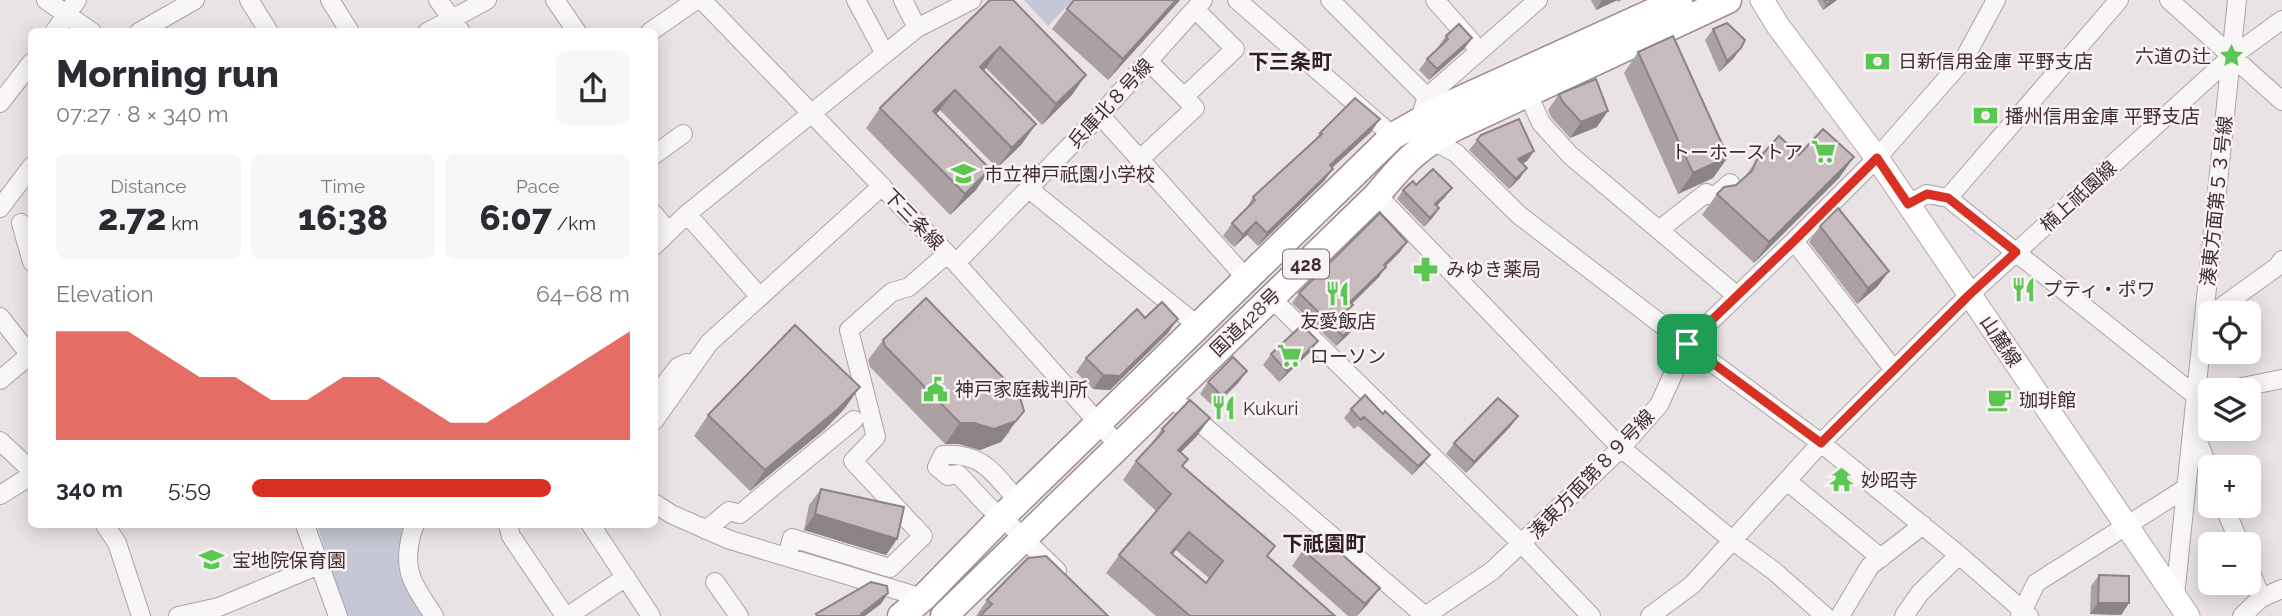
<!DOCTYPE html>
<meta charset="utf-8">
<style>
:root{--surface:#fff;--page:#f7f7f7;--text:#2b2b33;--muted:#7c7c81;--accent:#d93025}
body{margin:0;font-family:Raleway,"Noto Sans JP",sans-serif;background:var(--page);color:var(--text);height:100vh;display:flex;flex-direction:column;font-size:26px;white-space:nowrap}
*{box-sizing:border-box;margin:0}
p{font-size:23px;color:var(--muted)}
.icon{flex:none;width:38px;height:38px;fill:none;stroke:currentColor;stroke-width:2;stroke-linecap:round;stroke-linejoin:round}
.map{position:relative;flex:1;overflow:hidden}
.drawer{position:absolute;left:28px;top:28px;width:630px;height:500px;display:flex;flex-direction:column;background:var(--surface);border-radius:10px;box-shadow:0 4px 18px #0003}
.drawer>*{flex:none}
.buttons{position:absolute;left:2198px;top:301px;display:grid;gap:14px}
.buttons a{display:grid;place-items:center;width:63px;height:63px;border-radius:10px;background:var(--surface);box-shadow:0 4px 18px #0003;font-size:35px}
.pin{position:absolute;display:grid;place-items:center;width:60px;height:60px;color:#fff;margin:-30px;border-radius:14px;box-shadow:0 4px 10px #0006}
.round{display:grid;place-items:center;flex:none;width:74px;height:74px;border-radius:10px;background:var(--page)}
.summary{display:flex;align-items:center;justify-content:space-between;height:119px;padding:0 28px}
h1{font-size:38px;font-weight:800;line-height:52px}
.figures{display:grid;grid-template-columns:repeat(3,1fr);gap:10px;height:119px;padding:7px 28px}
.figures div{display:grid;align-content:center;border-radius:10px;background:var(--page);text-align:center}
.figures b{font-size:35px;font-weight:800}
.figures small{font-size:19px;font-weight:400}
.figures p{font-size:19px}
.chart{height:196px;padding:14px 28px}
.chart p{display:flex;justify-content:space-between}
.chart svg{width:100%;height:126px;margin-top:7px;fill:var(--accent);opacity:.7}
ul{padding:0 28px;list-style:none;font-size:23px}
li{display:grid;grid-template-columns:112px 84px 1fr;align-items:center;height:52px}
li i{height:18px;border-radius:9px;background:var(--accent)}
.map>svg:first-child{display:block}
.green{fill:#c5c8d4}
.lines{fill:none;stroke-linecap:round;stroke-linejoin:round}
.minor-casing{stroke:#ada1a5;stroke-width:20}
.major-casing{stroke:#b5a3a9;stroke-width:25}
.highway-casing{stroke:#a08b92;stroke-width:29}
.minor{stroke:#f9f6f7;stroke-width:18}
.major{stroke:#fff;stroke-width:23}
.highway{stroke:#fff;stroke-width:26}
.wall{fill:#aba1a3;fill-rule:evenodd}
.shaded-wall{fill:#8b8385}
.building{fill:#c7bbbe;stroke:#8b8385;stroke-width:2;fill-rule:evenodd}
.route-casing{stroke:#fff;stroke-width:14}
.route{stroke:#d93025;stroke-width:9}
.labels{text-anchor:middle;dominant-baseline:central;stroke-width:5;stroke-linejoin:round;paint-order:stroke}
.shield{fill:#f8f3f4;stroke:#78686c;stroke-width:2}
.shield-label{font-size:18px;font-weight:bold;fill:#412c32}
.poi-label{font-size:19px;fill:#412c32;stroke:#f8f3f4;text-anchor:start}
.street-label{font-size:19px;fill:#412c32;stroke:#f8f3f4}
.neighbourhood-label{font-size:21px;font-weight:bold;fill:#321e24;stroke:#f8f3f4}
</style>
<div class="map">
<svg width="2282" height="616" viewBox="0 0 2282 616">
<rect width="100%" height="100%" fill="#eae3e5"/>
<path class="green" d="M1024 0H1073L1048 26Z
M317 525H405L398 567 402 579 425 616H347Z"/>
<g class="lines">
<defs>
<path id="minor" d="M46 0 92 32
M249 0 269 32
M330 0 350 32
M438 0 452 19 487 0
M555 0 577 32
M702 0 956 263 1118 445
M856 0 885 54
M903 0 917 28
M1237 0 1393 136
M1330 0 1427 97
M1435 0 1472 42
M1538 0 1427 97 1419 121 1431 140 1456 153 1519 215 1687 344 1821 443 1959 555 2029 616
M2169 0 2282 101
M54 32 77 0
M139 32 195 0
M427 32 452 19 461 32
M650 32 696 0
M1148 61 1184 97
M1528 94 1541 123 1570 155 1737 296
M0 103 32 62
M1100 115 1246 278
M654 155 683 134
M1140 159 1195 108 1184 97 1235 49 1195 9
M1029 189 1197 325
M1377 195 1621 448 1732 540 1774 571 1825 616
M1948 198 2196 396 2210 393
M1908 204 1927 194 1948 198 2119 0
M0 208 32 166
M654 214 668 231
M687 214 760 297
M21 223 32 262
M1659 230 1706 193 1714 197 1730 183
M1794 241 1894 370
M654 246 687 214 917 28 972 0
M956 263 1100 115 1203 0
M1271 298 1522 544 1591 616
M2213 313 2278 266 2282 260
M0 317 30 355
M0 380 32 353
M2227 390 2282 379
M1169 396 1425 616
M654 398 678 367 687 363
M654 421 709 343 882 186
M2193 429 2210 472
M0 441 32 471
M1787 481 1881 558
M0 495 32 475
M1018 501C993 473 984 453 943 455L937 467 948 476 958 474 988 506 1002 517 1057 571
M654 503 671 514 730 540 923 598
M2224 506 2240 544
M105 525 117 543 141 616
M305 525 338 616
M415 525C411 532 410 539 409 547 404 577 419 592 434 616
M508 525 511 536 565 616
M591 525 651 616
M706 530 729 511 740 514 854 420
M787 557 792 538 890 568 923 536 853 461 876 437 849 330 892 292 909 287 947 254
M2249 567 2261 598
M715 582 739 616
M2175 596 2231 57 2282 20
M178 616 219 607 319 565
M568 616 626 577
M1425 616 1492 571 1621 448 1659 405 1687 344 1794 241 1877 158 1964 59 1996 0
M1650 616 1692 585 1821 443 1969 295 2231 57 2237 0
M1840 616 1870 566 1923 525
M1904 616 1920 593 1959 555
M2020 616 2036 583 2186 488
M2242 616 2261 598 2282 589"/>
<path id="major" d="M1762 0 1778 26 1877 158 2188 616"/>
<path id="highway" d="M901 616 923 598 1002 517 1393 136 1446 106 1679 0
M944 616 1377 195C1404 162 1418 147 1456 127L1728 0"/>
</defs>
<use href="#minor" class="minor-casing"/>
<use href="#major" class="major-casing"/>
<use href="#highway" class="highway-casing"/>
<use href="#minor" class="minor"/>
<use href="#major" class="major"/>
<use href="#highway" class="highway"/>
</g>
<path class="wall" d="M990 0 1072 95 1042 125 986 68 983 71 1036 124 1021 145 997 168 940 110 936 114 990 169 976 190 950 215 866 128 880 108Z
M1074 0H1180L1108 80 1052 29 1067 9Z
M1591 0H1622L1618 2 1617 0 1596 10Z
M1817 0H1837L1823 10Z
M1713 29 1741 48 1733 59 1719 72 1705 40Z
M1446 36 1472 38 1464 49 1429 80 1419 70 1427 59 1439 48 1438 47Z
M1638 52 1728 157 1713 178 1678 194 1624 73Z
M1559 94 1597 127 1570 138 1551 117 1548 110Z
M1371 132 1332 168 1324 181 1258 246 1247 235 1234 247 1223 236 1232 223 1245 211 1253 197 1314 141 1320 133Z
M1477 140 1534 151 1527 161 1522 164 1520 178 1509 189 1469 150Z
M1799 155 1854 157 1839 178 1754 263 1702 215 1717 194 1736 185 1744 178 1756 161Z
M1416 185 1452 188 1445 197 1437 206 1439 208 1433 217 1424 227 1397 199 1403 190Z
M1820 226 1889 271 1877 287 1857 304 1809 242Z
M1407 242 1400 252 1385 266 1379 277 1352 304 1346 314 1349 334 1336 346 1292 303 1299 293Z
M1145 318 1168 333 1110 390 1093 389 1076 372 1086 358Z
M883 340 1010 431 1001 442 980 450 959 444H945L870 367 868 360Z
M1318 341 1310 352 1279 382 1263 365 1271 354Z
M1208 382H1239L1214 407 1200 394Z
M845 408 824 430 750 491 694 436 708 415Z
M1351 409 1383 414 1430 455 1424 463 1412 475 1358 426 1354 429 1344 418Z
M1518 416 1510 427 1466 473 1446 454 1454 443Z
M1162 429 1197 436 1181 452 1183 467 1268 557 1335 616H1156L1106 573 1119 555 1156 511 1123 480 1136 461 1149 447ZM1176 550 1209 578 1206 583 1172 555Z
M821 489 897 539 886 555 804 530 809 505Z
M1303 550 1368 604 1357 616H1348L1292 566Z
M2099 575 2129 603 2121 615 2090 614 2091 586Z
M987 600 1108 616H976Z"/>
<path class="shaded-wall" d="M1176 0H1180L1108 80 1123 59Z
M1602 0H1618L1596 10Z
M1833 0H1837L1823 10 1827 4Z
M1472 38 1464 49 1429 80 1437 69Z
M1000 47 986 68 965 88 980 67Z
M1741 48 1733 59 1719 72 1727 61Z
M1086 75 1072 95 1042 125 1056 104Z
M955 90 940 110 919 132 933 111Z
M1608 111 1597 127 1570 138 1581 122Z
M1380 119 1371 132 1321 178 1330 165Z
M1036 124 1021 145 997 168 1012 148Z
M1534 151 1527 161 1511 169 1518 159Z
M1728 157 1713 178 1678 194 1693 173Z
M1854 157 1839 178 1754 263 1769 242Z
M1527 168 1520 178 1509 189 1516 179Z
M990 169 976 190 950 215 965 194Z
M1333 169 1324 181 1258 246 1267 233Z
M1452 188 1445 197 1429 213 1435 204Z
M1439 208 1433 217 1424 227 1430 218Z
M1256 222 1247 235 1234 247 1243 235Z
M1407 242 1400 252 1377 275 1384 265Z
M1386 267 1379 277 1343 312 1350 302Z
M1889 271 1877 287 1857 304 1868 288Z
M1178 319 1168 333 1110 390 1093 389 1103 375Z
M1356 324 1349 334 1336 346 1343 336Z
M1318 341 1310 352 1279 382 1287 371Z
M1247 371 1239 382 1214 407 1222 396Z
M860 387 845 408 824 430 750 491 765 470Z
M1024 411 1001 442 980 450 959 444H945L960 423Z
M1518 416 1510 427 1466 473 1474 462Z
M1210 418 1197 436 1165 468 1178 450Z
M1430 455 1424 463 1412 475 1418 466Z
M815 514 897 539 886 555 804 530Z
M1189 532 1176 550 1158 572 1171 553Z
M1380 588 1368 604 1357 616 1365 604Z
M888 593 881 604 865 616H860Z
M2098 603H2129L2121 615 2090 614Z"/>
<path class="building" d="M990 0H1013L1086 75 1056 104 1000 47 980 67 1036 124 1012 148 955 90 933 111 990 169 965 194 880 108Z
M1074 0H1176L1123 59 1067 9Z
M1824 0H1833L1827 4Z
M1727 23 1745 40 1741 48 1727 61 1713 29Z
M1459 24 1472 38 1437 69 1427 59 1448 39 1446 36Z
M1673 36 1728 157 1693 173 1638 52Z
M1596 79 1608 111 1581 122 1562 101 1559 94Z
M1355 98 1380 119 1330 165 1333 169 1267 233 1256 222 1243 235 1232 223 1255 200 1253 197 1322 134 1320 133Z
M1519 119 1534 151 1518 159 1527 168 1516 179 1477 140 1481 135Z
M1823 129 1854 157 1769 242 1717 194 1724 187 1736 185 1752 171 1756 161 1779 136 1799 155Z
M1433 169 1452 188 1435 204 1439 208 1430 218 1403 190 1413 181 1416 185Z
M1838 208 1889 271 1868 288 1820 226Z
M1380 213 1407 242 1384 265 1386 267 1350 302 1353 305 1345 312 1356 324 1343 336 1299 293Z
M926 298 1019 394 1024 411 1016 421 994 429 974 423H960L885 346 883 340Z
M1162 302 1178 319 1120 376 1103 375 1086 358 1137 309 1145 318Z
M795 325 860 387 838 409 765 470 708 415Z
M1302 325 1318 341 1287 371 1271 354Z
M1233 357 1247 371 1222 396 1208 382Z
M1365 395 1383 414 1385 411 1430 455 1418 466 1364 417 1361 420 1351 409Z
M1498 398 1518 416 1474 462 1454 443Z
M1190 400 1210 418 1178 450 1188 459 1182 466 1275 546 1267 556 1335 616H1190L1119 555 1171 494 1136 461 1164 431 1162 429ZM1189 532 1223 561 1206 583 1171 553Z
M821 489 904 507 897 539 815 514Z
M1318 533 1380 588 1365 604 1303 550Z
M1046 556 1108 616H980L992 604 987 600 1028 558Z
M2099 575 2129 576V603H2098Z
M871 582 887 586 888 593 861 614 862 616H817L816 614Z"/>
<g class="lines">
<defs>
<path id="route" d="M1877 158 1908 204 1927 194 1948 198 2016 252 1969 295 1821 443 1687 344 1794 241Z"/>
</defs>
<use href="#route" class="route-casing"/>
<use href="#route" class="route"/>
</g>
<defs>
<symbol id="sight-bare" viewBox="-9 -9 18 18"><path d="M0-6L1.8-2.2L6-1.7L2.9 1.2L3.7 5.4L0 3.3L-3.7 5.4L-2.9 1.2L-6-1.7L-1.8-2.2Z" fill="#5bc652" stroke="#f8f3f4" stroke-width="2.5" paint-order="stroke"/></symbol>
<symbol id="bank-bare" viewBox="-9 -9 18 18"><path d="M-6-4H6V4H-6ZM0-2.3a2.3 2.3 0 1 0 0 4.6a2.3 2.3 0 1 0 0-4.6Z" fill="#5bc652" stroke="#f8f3f4" stroke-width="2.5" paint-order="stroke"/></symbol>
<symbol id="supermarket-bare" viewBox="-9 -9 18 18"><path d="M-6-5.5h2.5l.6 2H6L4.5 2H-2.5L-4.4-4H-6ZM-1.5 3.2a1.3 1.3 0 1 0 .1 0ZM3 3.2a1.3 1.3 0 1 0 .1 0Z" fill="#5bc652" stroke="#f8f3f4" stroke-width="2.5" paint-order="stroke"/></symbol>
<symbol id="school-bare" viewBox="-9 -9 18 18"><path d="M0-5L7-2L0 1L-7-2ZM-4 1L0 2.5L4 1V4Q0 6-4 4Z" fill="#5bc652" stroke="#f8f3f4" stroke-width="2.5" paint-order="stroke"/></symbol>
<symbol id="pharmacy-bare" viewBox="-9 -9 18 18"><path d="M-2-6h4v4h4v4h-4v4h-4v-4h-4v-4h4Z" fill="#5bc652" stroke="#f8f3f4" stroke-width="2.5" paint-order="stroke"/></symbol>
<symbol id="restaurant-bare" viewBox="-9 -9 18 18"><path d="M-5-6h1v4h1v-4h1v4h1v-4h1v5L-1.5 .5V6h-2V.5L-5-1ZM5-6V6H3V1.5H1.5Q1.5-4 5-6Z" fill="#5bc652" stroke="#f8f3f4" stroke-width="2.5" paint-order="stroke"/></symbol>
<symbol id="civic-bare" viewBox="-9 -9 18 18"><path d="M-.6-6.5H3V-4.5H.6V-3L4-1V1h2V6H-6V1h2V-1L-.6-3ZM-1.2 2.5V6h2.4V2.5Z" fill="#5bc652" stroke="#f8f3f4" stroke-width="2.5" paint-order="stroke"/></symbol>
<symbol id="cafe-bare" viewBox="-9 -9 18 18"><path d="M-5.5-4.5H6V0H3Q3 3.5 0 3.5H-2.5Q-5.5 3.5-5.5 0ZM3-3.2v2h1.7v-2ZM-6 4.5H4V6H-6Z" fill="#5bc652" stroke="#f8f3f4" stroke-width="2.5" paint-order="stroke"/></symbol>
<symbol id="temple-bare" viewBox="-9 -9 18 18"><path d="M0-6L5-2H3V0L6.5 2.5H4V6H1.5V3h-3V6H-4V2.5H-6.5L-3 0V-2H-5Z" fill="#5bc652" stroke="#f8f3f4" stroke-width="2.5" paint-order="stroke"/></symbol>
</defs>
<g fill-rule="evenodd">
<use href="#sight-bare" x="2214" y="38" width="35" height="35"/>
<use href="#bank-bare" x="1860" y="44" width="35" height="35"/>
<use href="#bank-bare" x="1968" y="98" width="35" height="35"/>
<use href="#supermarket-bare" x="1806" y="134" width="35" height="35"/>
<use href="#school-bare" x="946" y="156" width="35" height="35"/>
<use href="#pharmacy-bare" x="1408" y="252" width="35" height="35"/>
<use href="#restaurant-bare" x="2006" y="272" width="35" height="35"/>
<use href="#restaurant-bare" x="1320" y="276" width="35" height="35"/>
<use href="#supermarket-bare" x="1272" y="338" width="35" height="35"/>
<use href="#civic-bare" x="918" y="372" width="35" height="35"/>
<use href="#cafe-bare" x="1982" y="382" width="35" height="35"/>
<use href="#restaurant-bare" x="1206" y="390" width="35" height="35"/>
<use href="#temple-bare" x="1824" y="462" width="35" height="35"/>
<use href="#school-bare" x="194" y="542" width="35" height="35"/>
</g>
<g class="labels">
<rect class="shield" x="1283" y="249.5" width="46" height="29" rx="5"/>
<g class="shield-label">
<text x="1306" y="264">428</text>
</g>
<g class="poi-label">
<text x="2211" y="56" text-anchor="end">六道の辻</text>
<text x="1898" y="61">日新信用金庫 平野支店</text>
<text x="2005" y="116">播州信用金庫 平野支店</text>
<text x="1803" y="152" text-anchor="end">トーホーストア</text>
<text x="984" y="174">市立神戸祇園小学校</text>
<text x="1446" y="269">みゆき薬局</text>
<text x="2043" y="289">プティ・ポワ</text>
<text x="1338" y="321" text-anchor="middle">友愛飯店</text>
<text x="1310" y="356">ローソン</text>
<text x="955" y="389">神戸家庭裁判所</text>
<text x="2019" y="400">珈琲館</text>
<text x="1243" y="408">Kukuri</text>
<text x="1861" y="480">妙昭寺</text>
<text x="232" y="560">宝地院保育園</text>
</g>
<g class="street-label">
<text transform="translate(1110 103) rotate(-47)">兵庫北８号線</text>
<text transform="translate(2078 196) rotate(-42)">楠上祇園線</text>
<text transform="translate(2216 201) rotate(-84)">湊東方面第５３号線</text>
<text transform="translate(914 219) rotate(46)">下三条線</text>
<text transform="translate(1245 322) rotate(-44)">国道428号</text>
<text transform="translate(2001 341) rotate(56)">山麓線</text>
<text transform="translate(1591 474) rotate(-46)">湊東方面第８９号線</text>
</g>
<g class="neighbourhood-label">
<text x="1290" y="61">下三条町</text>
<text x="1324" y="543">下祇園町</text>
</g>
</g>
</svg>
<div class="buttons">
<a><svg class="icon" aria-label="locate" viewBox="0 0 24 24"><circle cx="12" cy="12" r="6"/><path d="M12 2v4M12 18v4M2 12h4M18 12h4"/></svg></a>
<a><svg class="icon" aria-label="layers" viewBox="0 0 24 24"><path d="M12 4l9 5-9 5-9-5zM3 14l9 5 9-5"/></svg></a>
<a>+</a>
<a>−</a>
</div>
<div class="pin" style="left:1687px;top:344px;background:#1e9e55"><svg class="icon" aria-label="arrive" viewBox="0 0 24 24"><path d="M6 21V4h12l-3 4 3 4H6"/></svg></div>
<section class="drawer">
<div class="summary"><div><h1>Morning run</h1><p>07:27 · 8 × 340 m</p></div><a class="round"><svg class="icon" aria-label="share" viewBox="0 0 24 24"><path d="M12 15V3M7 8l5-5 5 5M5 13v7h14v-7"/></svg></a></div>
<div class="figures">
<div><p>Distance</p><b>2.72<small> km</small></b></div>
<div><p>Time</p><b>16:38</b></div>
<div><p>Pace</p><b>6:07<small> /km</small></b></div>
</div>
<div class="chart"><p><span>Elevation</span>64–68 m</p>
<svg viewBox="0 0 160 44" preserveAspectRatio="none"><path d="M0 44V6L10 6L20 6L30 14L40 22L50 22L60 30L70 30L80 22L90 22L100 30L110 38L120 38L130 30L140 22L150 14L160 6V44z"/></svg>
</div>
<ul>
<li><b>340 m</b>5:59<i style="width:79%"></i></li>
</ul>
</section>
</div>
